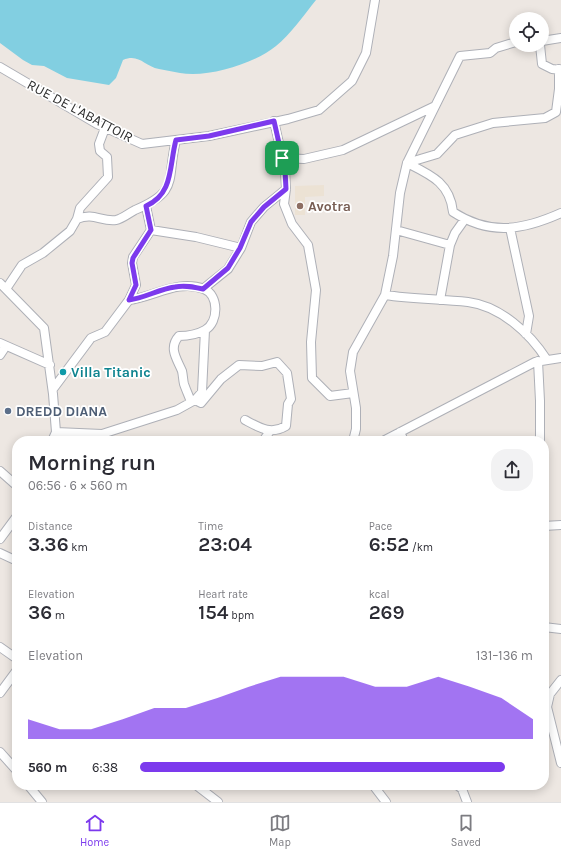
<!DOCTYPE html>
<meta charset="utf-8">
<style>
:root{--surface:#fff;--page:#f2f2f3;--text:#2b2b33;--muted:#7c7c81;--line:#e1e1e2;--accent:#7c3aed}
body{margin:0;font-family:Karla,sans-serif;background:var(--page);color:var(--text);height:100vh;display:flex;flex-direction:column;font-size:15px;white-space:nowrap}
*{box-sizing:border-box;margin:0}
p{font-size:13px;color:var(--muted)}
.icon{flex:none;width:22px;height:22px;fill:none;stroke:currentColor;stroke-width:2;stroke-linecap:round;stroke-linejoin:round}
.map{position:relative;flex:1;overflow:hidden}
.sheet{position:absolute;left:12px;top:436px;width:537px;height:354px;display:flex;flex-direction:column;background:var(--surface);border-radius:16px;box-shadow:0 2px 10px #0003}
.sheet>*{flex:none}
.tools{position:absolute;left:509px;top:12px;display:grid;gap:8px}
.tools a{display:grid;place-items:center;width:40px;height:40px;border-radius:50%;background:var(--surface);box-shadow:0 2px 10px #0003;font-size:20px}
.pin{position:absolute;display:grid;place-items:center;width:34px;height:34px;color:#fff;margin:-17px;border-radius:8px;box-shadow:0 2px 6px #0006}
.round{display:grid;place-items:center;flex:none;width:42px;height:42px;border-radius:16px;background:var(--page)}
.summary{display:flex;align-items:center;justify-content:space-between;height:68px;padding:0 16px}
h1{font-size:22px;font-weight:600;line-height:30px}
.metrics{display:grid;grid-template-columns:repeat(3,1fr);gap:6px;height:68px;padding:4px 16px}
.metrics div{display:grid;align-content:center}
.metrics b{font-size:20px;font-weight:600}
.metrics small{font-size:11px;font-weight:400}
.metrics p{font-size:11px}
.chart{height:112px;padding:8px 16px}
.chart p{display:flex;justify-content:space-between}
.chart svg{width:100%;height:72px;margin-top:4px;fill:var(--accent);opacity:.7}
ul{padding:0 16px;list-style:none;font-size:13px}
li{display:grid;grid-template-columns:64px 48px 1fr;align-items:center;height:30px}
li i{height:10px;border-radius:5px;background:var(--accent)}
.menu{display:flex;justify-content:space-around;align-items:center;height:56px;border-top:1px solid var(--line);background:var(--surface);font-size:11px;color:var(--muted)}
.menu a{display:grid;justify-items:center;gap:2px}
.menu .active{color:var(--accent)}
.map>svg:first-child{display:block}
.education{fill:#ece2d4}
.water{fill:#82cfe1}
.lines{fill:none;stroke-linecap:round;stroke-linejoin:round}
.minor-casing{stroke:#aeb0b7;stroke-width:10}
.minor{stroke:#fff;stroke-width:8}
.route-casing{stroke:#fff;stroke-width:8}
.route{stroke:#7c3aed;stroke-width:5}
.education-dot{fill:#8d6e63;stroke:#fff;stroke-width:1.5}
.culture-dot{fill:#0f9aa8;stroke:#fff;stroke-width:1.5}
.service-dot{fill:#5c6f8a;stroke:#fff;stroke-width:1.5}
.labels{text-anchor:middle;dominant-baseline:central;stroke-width:3.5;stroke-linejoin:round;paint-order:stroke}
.street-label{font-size:14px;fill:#2d2d2d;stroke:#fff}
.education-label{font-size:14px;font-weight:bold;fill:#785e54;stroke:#fff;text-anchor:start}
.culture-label{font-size:14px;font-weight:bold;fill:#0d838f;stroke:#fff;text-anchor:start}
.service-label{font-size:14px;font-weight:bold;fill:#4e5e75;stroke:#fff;text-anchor:start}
</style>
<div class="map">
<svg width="561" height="802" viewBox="0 0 561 802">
<rect width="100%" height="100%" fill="#ede7e2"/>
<path class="education" d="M324 185V196L305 197V215H295V186Z"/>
<path class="water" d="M0 0H316C304 15 290 35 276 46 254 64 208 78 180 73 173 72 166 70 159 69 144 66 139 53 123 60L116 78 109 85 67 78 44 66 32 65 23 60 0 43Z"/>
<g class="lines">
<defs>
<path id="minor" d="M542 41 561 38
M540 45 542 64 552 69 561 70
M0 67 97 124 142 144 209 136 288 119 319 110 352 81 366 53 375 0
M274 121 285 170 286 189 284 204 292 224 308 245 316 290 311 342 312 378 330 396 353 393
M282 158 304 159 343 150 435 106
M407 163 437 154 455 135 493 123 545 118 556 112 559 89V69
M407 163C431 175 450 183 453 212 490 236 523 230 561 213
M146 206 151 230
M77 219C94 212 101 222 116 220 122 219 129 213 135 210 180 191 166 181 176 140
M510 228 529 316 526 334
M396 230 450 245
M0 283 44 328 53 394 56 432 52 441
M6 289 22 265 43 253 70 231 77 219 80 208 108 177 107 157 100 151 99 144 105 128
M203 289 228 269 241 248
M385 295C412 299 440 299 468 302 500 306 530 333 547 360
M129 300C154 297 178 279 204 289 219 295 219 322 205 330 198 334 187 336 179 336 168 348 177 359 182 371 183 375 183 380 184 384 186 390 189 396 191 402
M440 300 450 245 455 233 465 219
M0 343 50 365
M0 355 6 346
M538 361 540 401V441
M53 389 91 338 105 332 129 300 136 285 132 263 133 257 151 230 196 237 241 248 251 222 264 207 286 189
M195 400 201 403 221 379 239 365 262 366 277 362 287 373 291 399 288 404 286 426C271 435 260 428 245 420
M56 432 102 434 177 410 195 400 202 392 205 330
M400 432 404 441
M263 441 270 431
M353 441 356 429V408L350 371 353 352 385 295 393 256 400 193 407 163 460 56 490 53 496 48 516 42
M383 441 535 362 561 358
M0 471 17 486
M544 526 561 525
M0 539 17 516
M0 553 17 561
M544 627 561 629
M0 647 17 659
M561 680 550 694 547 707 561 763
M0 693 17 670
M0 752 17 771
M28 785 42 802
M196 785 218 802
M373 785 386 802
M457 785 462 789 467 802"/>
</defs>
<use href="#minor" class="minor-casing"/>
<use href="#minor" class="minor"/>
</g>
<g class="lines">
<defs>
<path id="route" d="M274 121 285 170 286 189 264 207 251 222 240 248 228 268 203 289C194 287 185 285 175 287 159 289 145 298 129 300L136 285 132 263 133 258 151 230 146 206C174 194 169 165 176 140L209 136Z"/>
</defs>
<use href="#route" class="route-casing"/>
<use href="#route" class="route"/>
</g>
<circle class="education-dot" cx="300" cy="206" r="4"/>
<circle class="culture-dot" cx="63" cy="372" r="4"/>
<circle class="service-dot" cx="8" cy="411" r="4"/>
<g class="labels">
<g class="street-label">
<text transform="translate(80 111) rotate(28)">RUE DE L'ABATTOIR</text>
</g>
<g class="education-label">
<text x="308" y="206">Avotra</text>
</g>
<g class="culture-label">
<text x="71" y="372">Villa Titanic</text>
</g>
<g class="service-label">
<text x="16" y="411">DREDD DIANA</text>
</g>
</g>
</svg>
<div class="tools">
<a><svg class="icon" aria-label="locate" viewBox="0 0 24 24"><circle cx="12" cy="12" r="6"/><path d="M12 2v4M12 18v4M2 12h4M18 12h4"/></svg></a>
</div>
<div class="pin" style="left:282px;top:158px;background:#1e9e55"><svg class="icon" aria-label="arrive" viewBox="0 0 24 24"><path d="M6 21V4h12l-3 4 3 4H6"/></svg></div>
<section class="sheet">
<div class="summary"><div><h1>Morning run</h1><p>06:56 · 6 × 560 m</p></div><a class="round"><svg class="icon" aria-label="share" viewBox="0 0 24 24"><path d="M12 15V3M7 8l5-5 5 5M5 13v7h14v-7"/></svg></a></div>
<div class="metrics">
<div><p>Distance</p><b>3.36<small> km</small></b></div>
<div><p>Time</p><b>23:04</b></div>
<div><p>Pace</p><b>6:52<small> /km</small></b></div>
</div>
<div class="metrics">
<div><p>Elevation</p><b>36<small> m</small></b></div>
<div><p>Heart rate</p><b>154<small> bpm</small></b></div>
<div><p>kcal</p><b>269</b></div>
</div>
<div class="chart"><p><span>Elevation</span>131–136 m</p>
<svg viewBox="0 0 160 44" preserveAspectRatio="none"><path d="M0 44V32L10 38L20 38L30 32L40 25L50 25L60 19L70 12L80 6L90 6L100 6L110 12L120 12L130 6L140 12L150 19L160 32V44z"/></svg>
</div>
<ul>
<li><b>560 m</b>6:38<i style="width:93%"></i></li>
</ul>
</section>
</div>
<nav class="menu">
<a class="active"><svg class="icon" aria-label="home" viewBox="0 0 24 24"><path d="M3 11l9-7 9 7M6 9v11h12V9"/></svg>Home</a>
<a><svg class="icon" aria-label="map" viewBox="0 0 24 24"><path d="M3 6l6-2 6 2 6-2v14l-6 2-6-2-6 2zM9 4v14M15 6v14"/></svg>Map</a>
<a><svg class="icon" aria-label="saved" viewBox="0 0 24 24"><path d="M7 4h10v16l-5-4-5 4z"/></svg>Saved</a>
</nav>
